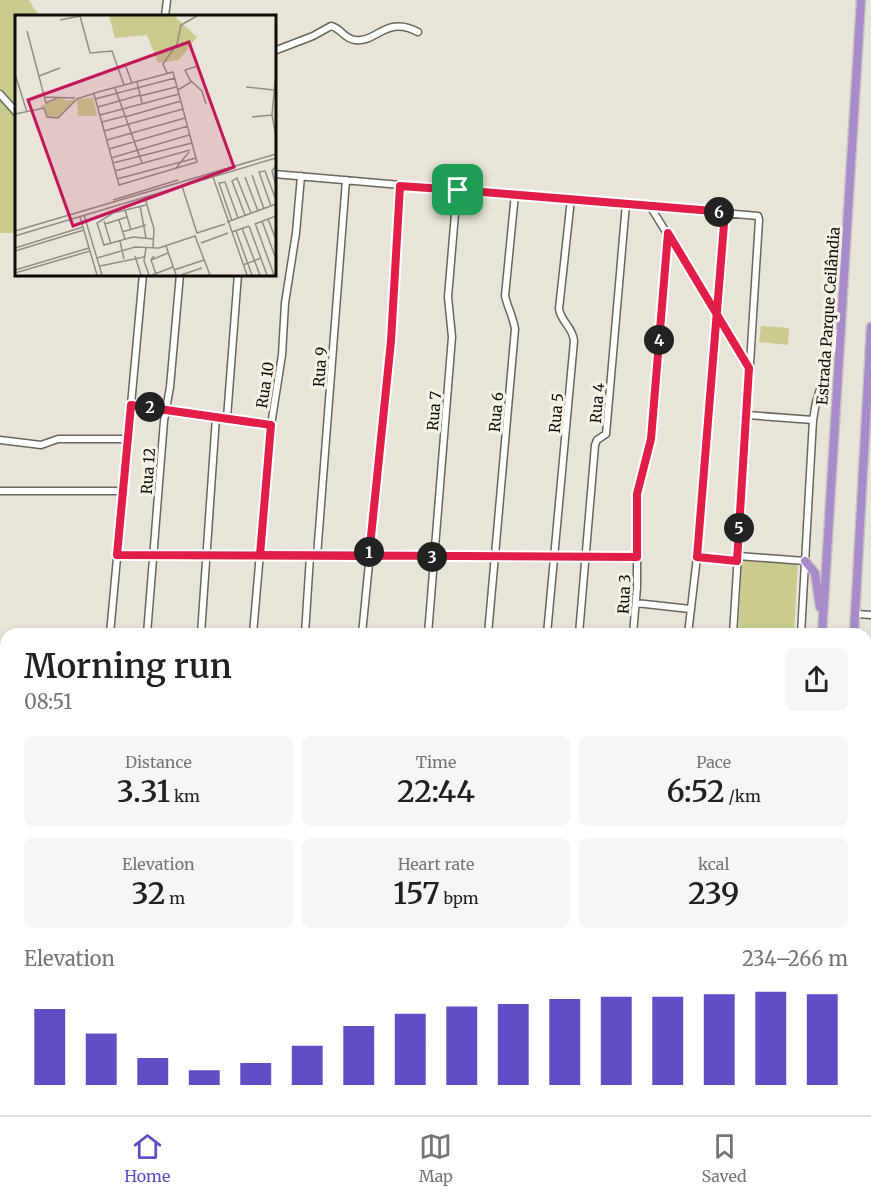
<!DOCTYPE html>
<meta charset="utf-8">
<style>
:root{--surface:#fff;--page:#f6f6f6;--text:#202124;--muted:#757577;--line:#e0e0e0;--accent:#604ec7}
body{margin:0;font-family:Merriweather,serif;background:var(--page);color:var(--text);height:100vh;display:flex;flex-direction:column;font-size:22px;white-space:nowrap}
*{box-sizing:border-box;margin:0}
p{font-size:20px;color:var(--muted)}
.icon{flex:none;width:33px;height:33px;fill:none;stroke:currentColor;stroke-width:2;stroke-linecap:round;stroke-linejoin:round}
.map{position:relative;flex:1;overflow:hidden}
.side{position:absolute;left:0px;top:628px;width:872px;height:488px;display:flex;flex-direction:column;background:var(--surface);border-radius:18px 18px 0 0;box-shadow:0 3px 9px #0003}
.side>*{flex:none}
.pin{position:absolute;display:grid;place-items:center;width:51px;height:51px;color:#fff;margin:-26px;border-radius:12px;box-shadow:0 3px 9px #0006}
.km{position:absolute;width:30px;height:30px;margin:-15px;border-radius:50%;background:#222;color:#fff;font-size:16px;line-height:30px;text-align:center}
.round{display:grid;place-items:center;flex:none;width:63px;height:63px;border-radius:9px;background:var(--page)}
.overview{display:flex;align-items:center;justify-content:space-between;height:102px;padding:0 24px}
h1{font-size:33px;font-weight:600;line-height:45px}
.stats{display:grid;grid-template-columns:repeat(3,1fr);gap:9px;height:102px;padding:6px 24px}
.stats div{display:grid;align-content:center;border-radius:9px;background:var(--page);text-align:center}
.stats b{font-size:30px;font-weight:600}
.stats small{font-size:16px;font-weight:400}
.stats p{font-size:16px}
.chart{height:168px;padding:12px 24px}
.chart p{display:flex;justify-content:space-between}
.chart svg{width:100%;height:108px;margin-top:6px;stroke:var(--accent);stroke-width:6}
.dock{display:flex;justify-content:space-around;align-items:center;height:84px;border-top:2px solid var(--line);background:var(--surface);font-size:16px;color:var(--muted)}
.dock a{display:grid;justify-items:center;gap:3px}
.dock .current{color:var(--accent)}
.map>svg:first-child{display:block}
.green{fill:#c9cc8e}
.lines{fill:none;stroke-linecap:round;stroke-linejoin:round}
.minor-casing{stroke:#6a665c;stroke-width:9}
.major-casing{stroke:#c5c5c4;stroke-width:10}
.highway-casing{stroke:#c5c5c4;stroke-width:11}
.minor{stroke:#fff;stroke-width:6}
.major{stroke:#cbb9df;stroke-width:8}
.highway{stroke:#a88bca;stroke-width:8}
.route-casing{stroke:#fff;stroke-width:12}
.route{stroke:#e11d48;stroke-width:8}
.labels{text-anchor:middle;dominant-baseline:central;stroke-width:6;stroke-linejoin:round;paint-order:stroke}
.street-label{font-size:15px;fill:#0f0d0a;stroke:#f6f1e6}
.inset-road{fill:none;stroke:#928e86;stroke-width:1.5}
.view{fill:#c2185b;fill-opacity:0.15;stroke:#c2185b;stroke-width:3}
.inset-edge{fill:none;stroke:#0f0d0a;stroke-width:3}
</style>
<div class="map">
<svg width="871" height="1115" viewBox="0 0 871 1115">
<rect width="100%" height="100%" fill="#e9e4d9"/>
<path class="green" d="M0 0H29L39 16H16V233H0Z
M761 326 789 328 788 345 759 342Z
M742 561H798L794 634H738Z"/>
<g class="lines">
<defs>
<path id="minor" d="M165 16 167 0
M274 51 313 36 331 26C341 28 344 39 355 40 377 43 386 15 418 32
M0 94 16 112
M274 174 758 216 759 220 733 634
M650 206 749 367
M131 405 271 425
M747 415 813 420
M227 418 238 274
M0 440 41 445 58 439H128
M0 491H124
M117 555 637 557
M317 556 346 180
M738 556 805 561
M697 557 737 561
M636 603 690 609
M856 614 871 615
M110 634 143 274
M147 634 164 421 170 387 180 274
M201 634 216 417
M253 634 271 425 282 355 285 303 296 233 301 176
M305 634 310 556
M362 634 391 341 401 186
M428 634 452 337 448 297 457 190
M488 634 515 329C513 317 508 308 505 296L515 194
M547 634 574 341C573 327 561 322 559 309L571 199
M579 634 595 445 597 440 606 434 626 204
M633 634 637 587V494L651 439 668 233
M688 634 697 557 725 212
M801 634 813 420 816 402 838 332
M866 750H871
M866 784 871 780
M0 1005H6
M72 1115V1110"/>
<path id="major" d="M866 1029H871
M866 1058 871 1059"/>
<path id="highway" d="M805 561 815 573 820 607
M822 634 861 0
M854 634 871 327
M793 1115 794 1110
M824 1115 825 1110"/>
</defs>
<use href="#minor" class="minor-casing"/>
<use href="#major" class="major-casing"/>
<use href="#highway" class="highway-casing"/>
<use href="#minor" class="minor"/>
<use href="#major" class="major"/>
<use href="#highway" class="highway"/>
</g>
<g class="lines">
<defs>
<path id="route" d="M458 190 400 186 391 341 369 556 117 555 131 405 271 425 260 555 637 557V494L651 439 668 233 749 368 737 561 697 557 725 212 458 190"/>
</defs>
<use href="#route" class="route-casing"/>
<use href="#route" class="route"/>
</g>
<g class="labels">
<g class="street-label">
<text transform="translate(828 316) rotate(-86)">Estrada Parque Ceilândia</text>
<text transform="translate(320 367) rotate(-86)">Rua 9</text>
<text transform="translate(265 385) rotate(-81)">Rua 10</text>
<text transform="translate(597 403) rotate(-85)">Rua 4</text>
<text transform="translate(434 411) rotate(-85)">Rua 7</text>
<text transform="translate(496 412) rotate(-85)">Rua 6</text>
<text transform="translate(556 413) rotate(-85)">Rua 5</text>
<text transform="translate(148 471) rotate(-86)">Rua 12</text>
<text transform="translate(624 594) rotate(-87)">Rua 3</text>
</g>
</g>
<g transform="translate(15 15)">
<rect width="261" height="261" fill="#e9e4d9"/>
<path d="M94 1H159L182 22 164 45 143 48 132 20 100 23ZM46 82 51 86 62 84 43 103 32 102 30 93 24 92ZM78 82 82 101H63L62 85Z" fill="#c9cc8e"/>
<path class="inset-road" d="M65 1 75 38 97 36 109 70M45 5 65 1M12 16 31 88 42 83M110 49 117 68M261 57 257 100 261 121M152 58 148 49 162 29 166 10 182 1M0 59 12 97M24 61 45 53M176 66 187 76 191 89M122 67 127 88M231 72 259 75M100 73 127 148M163 75 176 67 170 55 183 51M125 81 161 72M29 82 60 83M80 84 160 63M83 92 125 80M0 99 29 93 32 102 43 103 62 84 83 77 158 57 182 147 104 170 79 79M85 100 164 79M110 102 166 86M237 102 257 100M87 107 110 101M89 116 168 94M92 125 170 103M94 134 173 111M96 143 174 120M98 148 177 128M261 151 257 156 261 171M161 153 174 137M100 156 175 135M237 160 249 194M198 162 232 260M230 162 243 196M102 164 181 143M167 171 182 218 210 209M130 183 139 214 138 232M98 185 163 165M131 190 98 198 82 208 89 230 118 222 138 224M125 191 131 223M256 191 244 157 250 156 261 185M110 195 116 215M69 200 87 260M230 200 217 166 222 163 236 198M65 202 82 260M253 204 261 225M104 205 110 224M89 206 96 229M217 206 204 168 210 167 223 203M247 206 261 244M212 207 261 189M240 208 259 260M90 209 112 202M240 209 261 201M234 211 252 260M227 213 245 260M0 216 261 139M221 216 237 260M107 217 131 210M217 217 234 211M0 221 261 143M105 226 109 244M186 228 213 218M151 231 161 260M0 233 68 212M131 233 129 246 134 260M0 236 69 215M120 241 126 260M139 241 136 245 141 259M82 243 120 232 144 233 180 221 195 260M136 245 153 238M228 250 246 243M85 251 129 242M0 255 74 233M159 255 189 245M0 258 75 236M137 260 158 252M166 260 187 253"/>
<path class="view" d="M174 27 219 152 58 211 13 85Z"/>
<rect width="261" height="261" class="inset-edge"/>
</g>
</svg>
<div class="pin" style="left:458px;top:190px;background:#1e9e55"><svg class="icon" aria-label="arrive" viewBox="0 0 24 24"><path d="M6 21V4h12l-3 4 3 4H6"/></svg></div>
<b class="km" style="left:369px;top:552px">1</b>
<b class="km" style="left:150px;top:407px">2</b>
<b class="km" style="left:432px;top:557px">3</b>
<b class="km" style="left:659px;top:340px">4</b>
<b class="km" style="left:739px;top:528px">5</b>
<b class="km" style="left:719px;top:212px">6</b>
<section class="side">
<div class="overview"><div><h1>Morning run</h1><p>08:51</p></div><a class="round"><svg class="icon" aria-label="share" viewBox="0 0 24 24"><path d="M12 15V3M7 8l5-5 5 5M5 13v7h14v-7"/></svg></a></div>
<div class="stats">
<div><p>Distance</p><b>3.31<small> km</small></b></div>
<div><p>Time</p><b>22:44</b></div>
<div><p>Pace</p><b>6:52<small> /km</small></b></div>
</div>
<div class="stats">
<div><p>Elevation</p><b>32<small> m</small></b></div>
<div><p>Heart rate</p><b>157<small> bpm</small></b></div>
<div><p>kcal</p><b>239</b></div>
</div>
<div class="chart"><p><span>Elevation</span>234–266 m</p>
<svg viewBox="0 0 160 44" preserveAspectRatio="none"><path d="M5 44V13M15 44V23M25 44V33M35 44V38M45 44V35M55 44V28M65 44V20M75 44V15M85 44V12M95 44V11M105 44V9M115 44V8M125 44V8M135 44V7M145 44V6M155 44V7"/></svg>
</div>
</section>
</div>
<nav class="dock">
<a class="current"><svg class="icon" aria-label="home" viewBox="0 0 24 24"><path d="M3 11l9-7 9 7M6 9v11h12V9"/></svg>Home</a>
<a><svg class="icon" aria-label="map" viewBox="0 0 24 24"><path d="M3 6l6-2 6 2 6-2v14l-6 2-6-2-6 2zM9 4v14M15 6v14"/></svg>Map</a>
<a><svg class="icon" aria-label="saved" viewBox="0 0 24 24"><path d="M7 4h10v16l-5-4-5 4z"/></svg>Saved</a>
</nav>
